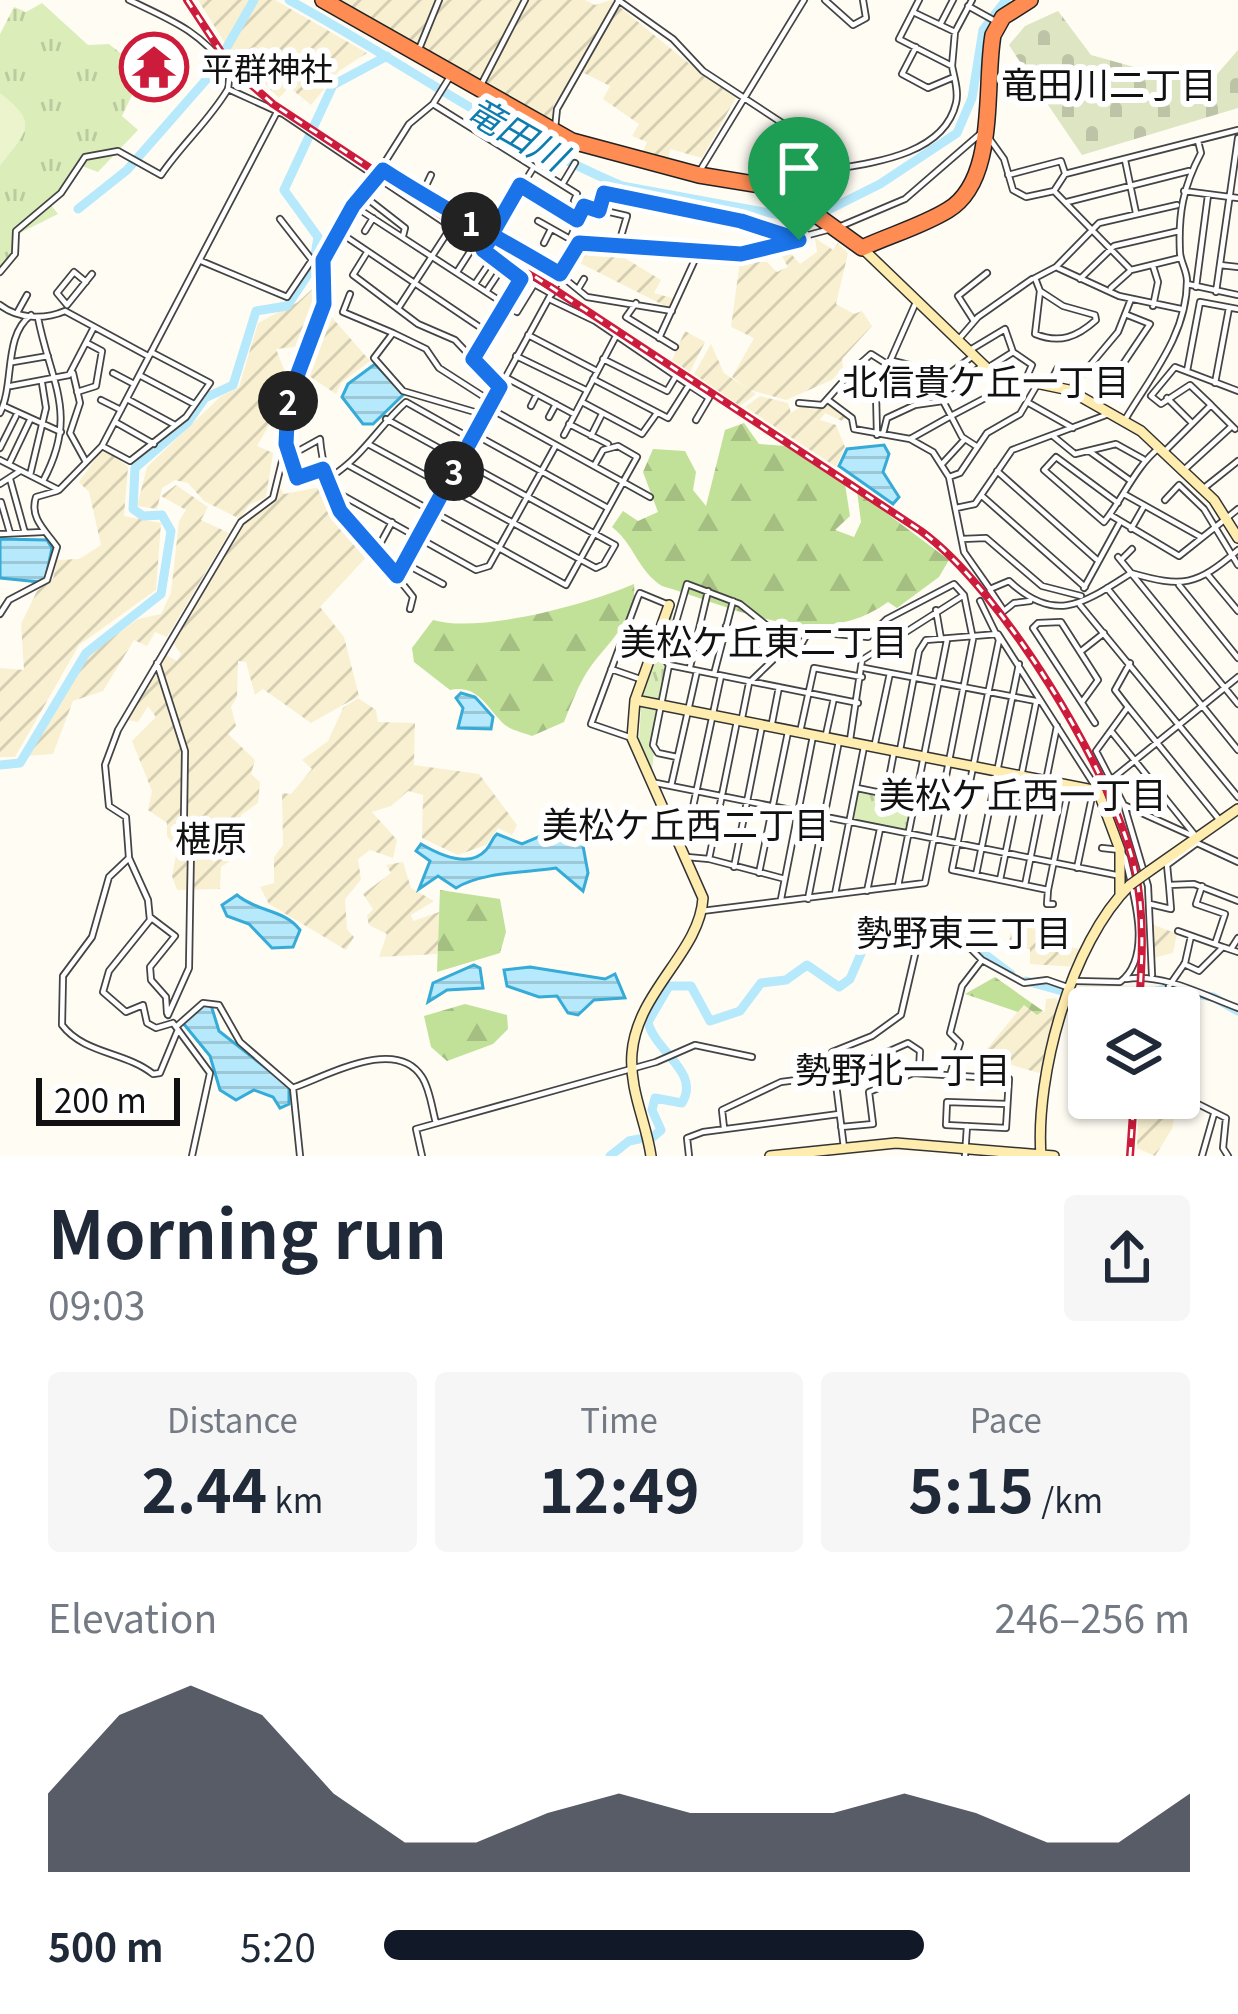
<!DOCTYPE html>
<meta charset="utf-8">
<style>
:root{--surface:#fff;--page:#f6f6f7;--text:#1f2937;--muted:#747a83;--accent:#111827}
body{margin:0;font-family:Georgia,"Noto Sans JP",serif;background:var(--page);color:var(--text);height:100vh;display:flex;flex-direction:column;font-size:45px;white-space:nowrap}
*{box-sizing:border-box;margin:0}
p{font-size:39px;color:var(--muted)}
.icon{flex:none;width:66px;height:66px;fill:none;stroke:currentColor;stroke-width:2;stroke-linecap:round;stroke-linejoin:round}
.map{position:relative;height:1156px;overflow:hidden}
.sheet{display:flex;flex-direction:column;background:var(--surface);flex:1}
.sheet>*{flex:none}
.controls{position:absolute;left:1068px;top:987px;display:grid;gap:24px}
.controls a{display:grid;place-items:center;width:132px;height:132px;border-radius:12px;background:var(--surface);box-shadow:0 3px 9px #0004;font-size:60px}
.scale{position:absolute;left:36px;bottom:30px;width:144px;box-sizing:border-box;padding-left:12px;border:6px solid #111;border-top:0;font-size:33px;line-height:42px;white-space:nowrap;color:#111;-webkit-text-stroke:9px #fff;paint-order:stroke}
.pin{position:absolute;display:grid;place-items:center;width:102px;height:102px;color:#fff;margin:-123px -51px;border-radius:50% 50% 50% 0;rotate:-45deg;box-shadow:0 0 12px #0007}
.pin .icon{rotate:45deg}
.km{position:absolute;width:60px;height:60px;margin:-30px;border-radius:50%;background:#222;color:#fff;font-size:33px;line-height:60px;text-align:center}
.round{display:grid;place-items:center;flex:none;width:126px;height:126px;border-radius:12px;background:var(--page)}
.summary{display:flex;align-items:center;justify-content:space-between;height:204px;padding:0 48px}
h1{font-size:66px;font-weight:700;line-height:90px}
.stats{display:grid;grid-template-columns:repeat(3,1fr);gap:18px;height:204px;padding:12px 48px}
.stats div{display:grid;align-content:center;border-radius:12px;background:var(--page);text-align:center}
.stats b{font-size:60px;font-weight:700}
.stats small{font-size:33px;font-weight:400}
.stats p{font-size:33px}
.chart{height:336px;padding:24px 48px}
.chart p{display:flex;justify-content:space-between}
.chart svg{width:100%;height:216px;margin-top:12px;fill:var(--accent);opacity:.7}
ul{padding:0 48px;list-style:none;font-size:39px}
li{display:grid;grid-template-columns:192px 144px 1fr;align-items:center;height:90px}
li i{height:30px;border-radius:15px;background:var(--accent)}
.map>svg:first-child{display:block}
.farmland{fill:url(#farmland-furrows)}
.forest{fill:url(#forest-firs)}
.cemetery{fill:url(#cemetery-stones)}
.park{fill:url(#park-tufts)}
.pitch{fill:#ebf4cc}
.water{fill:url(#water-rules);stroke:#36abd8;stroke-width:3}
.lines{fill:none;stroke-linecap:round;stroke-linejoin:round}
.river{stroke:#b5e9fb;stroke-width:9}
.street-casing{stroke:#444;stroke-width:8}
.secondary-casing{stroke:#333;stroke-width:12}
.highway-casing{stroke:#222;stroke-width:18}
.street{stroke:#fff;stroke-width:4.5}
.secondary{stroke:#ffecaf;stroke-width:9}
.highway{stroke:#fe8c53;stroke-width:15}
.rail-casing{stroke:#cd1c3b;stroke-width:8}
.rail{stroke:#fff;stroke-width:3;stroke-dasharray:9;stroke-linecap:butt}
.secondary-bridge-casing{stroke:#333;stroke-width:12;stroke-linecap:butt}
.secondary-bridge{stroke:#ffecaf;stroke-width:9}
.route-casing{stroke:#fff;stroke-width:24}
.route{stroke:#1a73e8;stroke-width:15}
.labels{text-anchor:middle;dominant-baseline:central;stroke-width:12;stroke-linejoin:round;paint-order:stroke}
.poi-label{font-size:33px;fill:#111;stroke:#fff;text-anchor:start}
.neighbourhood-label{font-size:36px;fill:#111;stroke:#fff}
.water-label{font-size:36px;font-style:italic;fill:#0e7cae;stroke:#fff}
</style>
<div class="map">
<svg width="1238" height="1156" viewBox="0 0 1238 1156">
<defs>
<pattern id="farmland-furrows" width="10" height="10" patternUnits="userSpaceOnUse" patternTransform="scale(3)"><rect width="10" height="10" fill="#f8f0d1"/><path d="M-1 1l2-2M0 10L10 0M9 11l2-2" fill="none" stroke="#d4cdb2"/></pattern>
<pattern id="forest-firs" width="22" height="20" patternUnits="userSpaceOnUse" patternTransform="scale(3)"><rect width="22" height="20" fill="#c1e098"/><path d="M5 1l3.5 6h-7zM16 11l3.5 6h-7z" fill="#a5bf82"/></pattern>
<pattern id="cemetery-stones" width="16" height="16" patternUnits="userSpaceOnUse" patternTransform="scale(3)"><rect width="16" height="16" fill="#dee5c2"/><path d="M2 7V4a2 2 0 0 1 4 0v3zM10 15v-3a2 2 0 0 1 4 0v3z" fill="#bdc3a6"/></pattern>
<pattern id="park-tufts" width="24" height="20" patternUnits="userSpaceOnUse" patternTransform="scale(3)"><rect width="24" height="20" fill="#dbeeba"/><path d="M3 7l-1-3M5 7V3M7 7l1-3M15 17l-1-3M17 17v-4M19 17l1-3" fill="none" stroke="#bbcb9f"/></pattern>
<pattern id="water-rules" width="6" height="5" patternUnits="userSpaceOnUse" patternTransform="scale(3)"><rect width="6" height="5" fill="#b5e9fb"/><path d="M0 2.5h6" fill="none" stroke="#9bc7d6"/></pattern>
</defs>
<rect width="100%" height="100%" fill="#fffcf4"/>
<path class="farmland" d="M198 0H275L367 53 339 71 311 105 289 87 279 98 228 48Z
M333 0H585L595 5 611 0 707 78 738 94 702 158 670 149 668 162 640 158 647 142 632 136 639 124 603 99 610 86 576 69 553 106 552 126Z
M815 238 833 250 838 243 848 253 836 304 854 314 862 311 872 326 842 359 843 368 832 380 786 400 750 390 756 394 740 406 694 374 711 344 724 373 748 389 732 377 754 338 731 327 740 261 767 262 777 272 788 267 779 251 787 249 800 264 817 252Z
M577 247 610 249 661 280 654 293 675 299 671 309 570 258Z
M321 281 322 306 370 361 341 383 336 394 303 372 308 357 294 347 276 349 291 387 257 446 273 453 266 497 249 505 240 519 204 501 188 483 175 480 162 488 157 509 137 506 147 467 220 397 239 387 258 323 298 302Z
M685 331 705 342 690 372 672 360Z
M760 396 788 403 791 413 801 406 815 410 828 405 846 417 842 421 825 413 820 420 836 425 845 447 836 467 745 407Z
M103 448 128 467 124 516 161 523 156 590 79 645 15 757H0V668L24 670 21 624 37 591 53 579 57 560 79 559 101 545 89 492 79 482Z
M176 485 208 507 201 520 229 533 167 637 155 632 147 646 134 640 103 691 73 701 53 754 27 756 88 655 138 619 161 614 171 593 179 521 186 510 161 496Z
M326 486 331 508 371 552 320 607 344 637 359 696 311 723 263 689 255 695 246 662 238 661 237 697 231 707 236 726 228 734 255 760 251 774 260 782 258 803 241 815 233 859 221 867 220 889 177 890 172 876 177 850 167 836V823L148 810 152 791 132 741 156 717 148 706 138 722 127 720 163 653 177 661 181 654 171 640 241 524 277 496 280 488 284 494Z
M358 698 376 710 378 722 415 723 414 765 479 774 517 825 512 835 498 828 486 845 458 855 422 838 423 795 408 791 391 806 372 812 397 840 393 858 370 850 358 859 361 880 345 899 347 929 354 937 346 950 269 904 260 887 274 883V857L283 845 282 793 291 794 312 769 302 760 328 741 343 708Z
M403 862 411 888 434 901 411 915 413 921 439 912 438 954 379 957 387 934 369 925 367 916 373 909 363 894 391 873 386 865Z
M1152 924 1177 934 1173 953 1153 958Z
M1025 928 1053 929 1054 945 1083 949 1078 967 1030 964V949L1009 947 1010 934Z
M1056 998 1062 1007 1039 1073 981 1056 1024 1004 1037 1014 1045 1011 1046 999Z
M1139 1098H1178L1172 1129 1155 1156 1137 1148Z"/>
<path class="forest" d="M744 423 759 444 786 446 845 484 850 516 835 530 854 537 861 522 857 491 949 560 939 577 897 608 888 602C818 653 737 608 662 586 637 570 635 545 612 527L623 511 638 521 658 512 643 472 653 449 685 451 696 472 693 490 706 506 725 430Z
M634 584C638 623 601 647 584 677 576 691 570 707 564 722L532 736C524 733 511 730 505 725 487 709 479 684 450 690L414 662 412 648 433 620C480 634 588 604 634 584Z
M440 890 500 899 506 932 500 953 437 972Z
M995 977 1043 1011 1037 1015 1024 1005 1018 1012 965 994Z
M465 1004 507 1015 508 1029 493 1044 447 1061 431 1047 424 1016Z"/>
<path class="cemetery" d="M1058 11 1091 55 1206 87 1238 50V108L1082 155 1040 93 1057 80 1051 72 1031 79 1009 45 1025 26Z"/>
<path class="park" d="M42 3 88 45 109 44 130 61 134 91 122 116 138 130 98 172 82 166 51 205 58 214 18 234V251L0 268V34L14 7 26 12Z
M674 604 660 701 645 698 643 695Z
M641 707 658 711 652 771 639 741Z
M859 791 911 801 908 829 853 821Z"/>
<path class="pitch" d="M0 93C40 124 27 131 0 166Z"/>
<path class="water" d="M375 364 404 394 373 424H363L342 397 348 384Z
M884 445 889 454 883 472 899 497 893 504 839 466 847 449Z
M0 539 47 540 52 548 46 577 39 582 0 578Z
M461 693 475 697 493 717 491 729 458 728 463 708 456 698Z
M557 829 581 835 588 873 583 891 556 868C523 873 482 872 456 888L438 876 419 889 430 861 416 851 421 844C438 854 469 869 486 850 491 845 492 838 497 834L522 844Z
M237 895C257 912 284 909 300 930L293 947 272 948 249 924 227 916 222 905Z
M474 965 480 968 483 988 447 990 428 1002 433 983Z
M530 967 605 979 615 974 625 998 594 1000 578 1015 568 1013 557 996 539 997 507 986 504 970Z
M200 1003 211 1005 219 1031 289 1086V1104L280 1108 273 1097 254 1090 236 1100 220 1090 210 1056 183 1023Z"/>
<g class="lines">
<path class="river" d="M289 0C401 61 505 137 622 186L808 220 880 184 957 133 972 98 983 30 1006 0
M78 209 127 170 212 73 254 0
M0 765 20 763 86 653 161 594 171 531 162 515 143 516 133 509 135 468 188 422 205 398 233 385 256 311 287 306 313 267 318 237 284 190 333 85 387 56
M1026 981 1066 992
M1075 998 1093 1004 1166 989 1213 997 1238 1011
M653 1137 661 1130 652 1110 655 1098 682 1103C701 1072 655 1052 648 1022L669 986H691L710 1021 740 1011 761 983 786 980 807 965 839 987 850 979 869 935H894L908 918 925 933 962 937 1011 974
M610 1156 629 1141 639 1139"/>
<defs>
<path id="street" d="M129 0C175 22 196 29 230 70L228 89 283 114 451 227 495 262 552 294
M618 0 673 39 703 71 802 136C813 157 803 176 792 195
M825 0 853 25 866 18 863 0
M919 0 899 39 952 66 955 32 972 0
M968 6 995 21
M913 12 955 32
M940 25 953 0
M916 47 902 74 928 88 954 77
M419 49 439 0
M229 69 239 61
M481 85 525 0
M433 104 577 194 574 201 584 206 570 239 579 243
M555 128 557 109 619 0
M989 138 1004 159 1013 190 1026 197 1054 191 1131 270 1180 258
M1125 160 1136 213
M701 169 804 0
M383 170 559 274 587 297 672 311
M805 174C851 164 942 163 956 103 959 91 954 77 952 66
M1008 175 1061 161 1065 173
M563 183 575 163
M520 185 576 220
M1054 191 1065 174 1238 130
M1184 191 1238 198
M422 194 431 175
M364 196 405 228 403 236
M1067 202 1189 171
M354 206 517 312 533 286
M584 206 627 216 619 243
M599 211 604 193 741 221 795 239
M280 219 312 260H323L409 124 433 104 451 75
M538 221 570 239
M841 226 905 199 980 134
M365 231 373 218
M342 234 490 334
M492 234 532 170
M544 243 551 229
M366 254 353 275 418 324 455 340 473 359
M201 261 287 297 312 260
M1220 265 1238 267
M1153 266 1158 282 1153 306
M1058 268 1119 296 1181 309
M0 272 15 254 16 231 61 193 85 157 118 151 161 175C182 144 209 121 228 89
M457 272 475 244
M1080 279 1114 246 1179 231
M475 284 492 259
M1187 284 1238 295
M1196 287 1208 195
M1111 288 1129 272
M578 289 584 279
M1040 291 1035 278 1056 267 1099 223 1177 205
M1040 291 1063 306 1095 315 1096 320C1077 337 1060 344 1035 334Z
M486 292 502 268
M1216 292 1238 138
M350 294 343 312 393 333
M549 299 595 321 689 385 668 418 593 379
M636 303 626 317 675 347
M506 304 522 279
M0 305C18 319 44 320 65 311L148 356
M67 305 57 293 74 272 86 282
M67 305 92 274
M399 307 451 227
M17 313 27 295
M38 318C51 384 79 414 43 481
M974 321 958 296 987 273
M528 335 597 371
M659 338 698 253
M959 339 978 317 1032 279
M970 350 1005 329 1013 352 986 369
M1013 352 1032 365 1025 381
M516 356 586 390
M603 359 667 391 676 376
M893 361 909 365
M13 362 48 356
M861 363 871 354 890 366
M1187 371 1200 302 1238 309
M73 373 80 403 70 433 86 462
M113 373 134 384
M141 376 194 404
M885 376 901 384
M505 377 574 414
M1050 383 1057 369
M1215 383 1229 308
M689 385 709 398 696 420
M934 385 973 356
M11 386 69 375 94 327
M500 387 473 359 508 306
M1071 388 1118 332 1131 299
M77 392 96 386 102 351 87 343
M927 398 941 396 982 366
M1167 398 1192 423
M127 399 175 425
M101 400 121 410
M828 400 852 418 854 429 910 439 933 452 949 477 964 552 990 589 1009 581C1056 625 1084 603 1131 573 1183 588 1196 586 1238 550
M582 402 642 434 657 413
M1027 402 1073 428
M799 403 822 405 846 378
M1096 404 1150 324 1125 314
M1211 405 1190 385 1161 404 1151 396 1175 367 1238 391
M531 406 537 394
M6 407 61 432
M0 413C15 383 3 336 31 315
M485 415 403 391 374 358 393 333 426 349 439 368 492 402
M549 417 556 404
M1126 418C1151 376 1187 334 1187 281 1187 271 1181 263 1180 253 1178 214 1183 187 1201 153L1198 141
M117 423 154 444
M569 424 608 444
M474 434 606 507
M883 434 887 418 915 405 943 401 951 416 989 396 1005 378
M564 435 616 336
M877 435 876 393 917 300
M591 436 602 414
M1053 436 1075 454 1116 444 1143 459
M910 439 951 416 962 437 976 446
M287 444 293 454 320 439C325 507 373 545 413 597L410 609
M368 444 596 568 604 564 615 545 386 419
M102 446 130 461 186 417 210 383 151 352
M0 448 16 416
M1166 450 1211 405 1235 429
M1089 451 1131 481
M294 457 297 478 323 469
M0 460 59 490 102 446 277 112
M9 464 30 420
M942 464 965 439
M348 465 566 585 623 482 489 408
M594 466 603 450 618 446 637 457 623 482 650 497
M1185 469 1232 426
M997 471 1096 559
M30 475 46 408 42 383
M332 476C363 456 379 426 406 402L470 438
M949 477 960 473 987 433 1020 414 1037 385
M10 479 25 533
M0 484 20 471
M1204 488 1238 461
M340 494 476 570 489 566 556 445
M1124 494 1201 537
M982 496 1085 587
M1165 500 1179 485 1204 509 1238 565
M1 502 10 533
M1118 503 1056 457 1044 470 1104 522C1124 497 1135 467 1160 447
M956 508 975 504 1012 450 1106 415
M1112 516 1179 556 1238 509
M1131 529 1143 508
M0 534 43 532
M962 539 986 538 1042 586 1081 596
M379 546 392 522
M1118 557 1238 704
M1121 560 1132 549
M404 563 443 584
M1208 575 1238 611
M397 576 579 243 741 253 831 229
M1179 585 1238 658
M1084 588 1119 524
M1107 588 1238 750
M990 590 1004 611 1014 603 1030 601
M980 601 999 640 952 870 1048 890
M1080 605 1238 797
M936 610 941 639
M0 614 9 600 47 580 57 547C46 531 29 518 36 497L57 491
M726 626 765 657 795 656 807 634
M1080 652 1104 633
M157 663 185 751 184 817 191 847 189 968 168 1015
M1130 663 1115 690 1128 707 1096 751 1124 805 1195 837
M669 665 665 660 687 584 740 604 770 628 868 637 887 619 954 584 964 595 973 639 925 883 702 911
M690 667 708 591
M864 668 1041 702
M611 669 640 679
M714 674 733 601
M1082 702 1098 680 1061 622 1038 623 1033 628 1095 723
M1128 707 1218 818
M742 718 749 683 775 658
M737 721 709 859 785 879
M771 728 779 687
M1111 731 1194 834
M800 732 814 668 862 677
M629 737 591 724 638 597 640 593 669 605
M825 739 834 698
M850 740 862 660 964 595
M874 748 890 673
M900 750 919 651 926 640 998 634 1095 786
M677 757 658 753 653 745 669 665 858 703
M1112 779 1238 677
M651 782 1116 875
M671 786 697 671
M857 788 916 800
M886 794 894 752
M1124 805 1148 886 1152 975
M714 834 694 829 690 821 721 676
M687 857 709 859
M129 858 109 877 92 937 63 976 62 1025C84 1054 126 1052 153 1074L160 1073 177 1032
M1238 862 1197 843 1167 865 1169 885 1194 884 1238 901
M734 867 762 726
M1077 868 1093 792
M759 873 788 732
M976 875 1019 664
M1000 880 1036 703
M1025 885 1057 726
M898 886 947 640
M1202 886 1196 904 1225 914 1215 944
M867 891 880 829
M835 894 864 747
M781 899 813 736
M808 899 839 741
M1053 904H1047L1048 890 1069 787
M1150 904 1171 909 1169 885
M150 917 175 936 150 967 151 980 166 997 167 1013
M1178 931 1223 947
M1231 949 1238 938
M1184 964 1199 971 1223 947 1238 952
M1126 979C1163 973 1203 995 1238 1008
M1076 981 1120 982C1154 956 1133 893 1125 858L1120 850 1102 848
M1169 986 1185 963 1191 936
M173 1023 156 1028 147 1023 143 1005 126 1012 103 992 109 971 150 920 148 900 129 858 126 817 109 806 105 765 118 730 241 522 273 498 291 425 289 394 305 366 324 304 323 260
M173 1023 210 1073 192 1156
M177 1026 203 1003 219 1005 240 1042 293 1088 300 1156
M950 1075 960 1043 950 1033 962 986 982 960
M295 1087C327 1076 396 1036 422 1077 430 1089 432 1109 436 1123
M1188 1099 1226 1118 1223 1148 1228 1156
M841 1127 873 1124 869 1092 913 1073 1009 1079 1006 1128 946 1125 947 1102 1007 1104
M724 1128 722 1110 781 1082 835 1075 908 1043 920 1051 919 1072
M844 1148 832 1052 872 1036 901 1015 920 933 960 938 982 960 1024 983 1047 980 1070 988
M422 1156 416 1129 656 1062 695 1045 752 1057
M689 1156 687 1138 703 1132 839 1114
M965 1156 967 1126
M1202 1156 1214 1114"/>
<path id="secondary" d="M862 248 993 374 1069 390 1141 431 1214 500 1238 538
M635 700 1098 791 1120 850V895
M1148 872 1238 809
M651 1156C646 1121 629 1090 632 1053 637 991 700 952 703 898L632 738 635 700 669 605
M770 1156 896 1143 1054 1156
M1041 1156C1035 1075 1071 943 1130 885"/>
<path id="highway" d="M323 0 572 141 699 175 779 188 862 248C890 235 922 226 948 210 998 180 984 86 993 35L1003 17 1030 0"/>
</defs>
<use href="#street" class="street-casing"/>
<use href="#secondary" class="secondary-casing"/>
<use href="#highway" class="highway-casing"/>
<use href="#street" class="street"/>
<use href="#secondary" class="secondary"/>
<use href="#highway" class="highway"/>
<defs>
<path id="rail" d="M187 0 231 67 273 104 921 531C1001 589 1114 773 1135 870 1145 916 1142 962 1139 1008
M1130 1156 1134 1098"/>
</defs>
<use href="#rail" class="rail-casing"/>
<use href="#rail" class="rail"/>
<defs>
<path id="secondary-bridge" d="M1130 885 1148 872"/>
</defs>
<use href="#secondary-bridge" class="secondary-bridge-casing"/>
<use href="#secondary-bridge" class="secondary-bridge"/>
</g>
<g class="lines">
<defs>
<path id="route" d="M799 240 741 254 579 243 560 274C501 239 440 207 383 170L353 206 323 260 324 304 288 400 286 444 297 478 323 469 340 511 397 576 500 387 473 359 521 279 483 250 493 235 492 234 520 185 577 220 584 206 599 211 604 193 741 221 799 240"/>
</defs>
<use href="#route" class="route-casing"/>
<use href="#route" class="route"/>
</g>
<defs>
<symbol id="temple-ring" viewBox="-11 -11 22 22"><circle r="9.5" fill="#fff" stroke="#cd1c3b" stroke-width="1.5"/><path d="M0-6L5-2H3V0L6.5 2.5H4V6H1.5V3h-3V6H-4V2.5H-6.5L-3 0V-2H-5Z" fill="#cd1c3b"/></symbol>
</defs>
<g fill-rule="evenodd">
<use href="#temple-ring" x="116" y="29" width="76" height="76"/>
</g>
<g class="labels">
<g class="poi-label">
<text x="201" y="67">平群神社</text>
</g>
<g class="neighbourhood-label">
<text x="1109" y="82">竜田川二丁目</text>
<text x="986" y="379">北信貴ケ丘一丁目</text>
<text x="764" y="639">美松ケ丘東二丁目</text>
<text x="1023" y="792">美松ケ丘西一丁目</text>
<text x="686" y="822">美松ケ丘西二丁目</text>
<text x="211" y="836">椹原</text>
<text x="964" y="930">勢野東三丁目</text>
<text x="903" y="1067">勢野北一丁目</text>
</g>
<g class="water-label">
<text transform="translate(518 131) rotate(30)">竜田川</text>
</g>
</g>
</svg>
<div class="controls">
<a><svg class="icon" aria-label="layers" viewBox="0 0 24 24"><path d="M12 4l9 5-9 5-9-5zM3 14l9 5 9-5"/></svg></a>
</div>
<div class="scale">200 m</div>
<div class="pin" style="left:799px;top:240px;background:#1e9e55"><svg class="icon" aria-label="arrive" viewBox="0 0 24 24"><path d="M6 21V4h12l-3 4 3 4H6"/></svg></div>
<b class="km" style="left:471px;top:222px">1</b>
<b class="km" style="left:288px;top:401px">2</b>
<b class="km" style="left:454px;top:471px">3</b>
</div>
<section class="sheet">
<div class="summary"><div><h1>Morning run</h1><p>09:03</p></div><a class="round"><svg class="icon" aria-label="share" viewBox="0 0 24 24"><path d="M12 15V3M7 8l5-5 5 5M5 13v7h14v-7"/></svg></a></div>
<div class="stats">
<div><p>Distance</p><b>2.44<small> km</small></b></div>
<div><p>Time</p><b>12:49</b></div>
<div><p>Pace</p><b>5:15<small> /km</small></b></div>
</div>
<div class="chart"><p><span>Elevation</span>246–256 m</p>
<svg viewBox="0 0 160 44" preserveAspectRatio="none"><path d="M0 44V28L10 12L20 6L30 12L40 28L50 38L60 38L70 32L80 28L90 32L100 32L110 32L120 28L130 32L140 38L150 38L160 28V44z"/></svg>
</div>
<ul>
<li><b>500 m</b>5:20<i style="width:67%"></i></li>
</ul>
</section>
